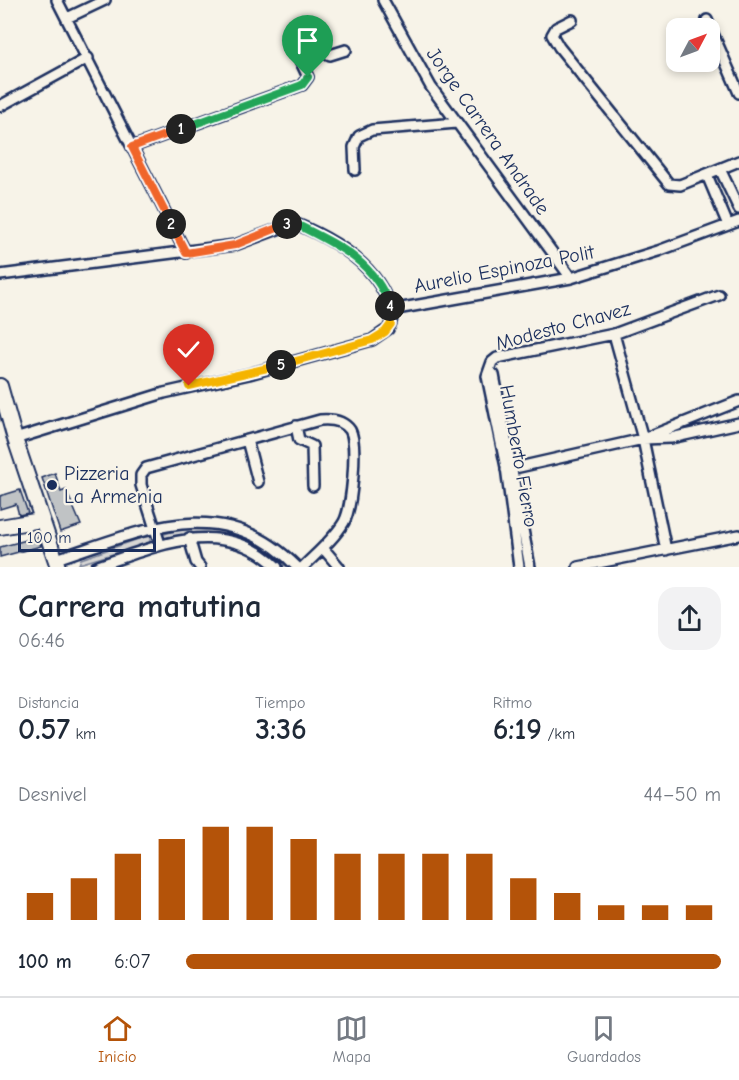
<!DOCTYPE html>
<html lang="es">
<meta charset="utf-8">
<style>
:root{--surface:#fff;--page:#f2f2f3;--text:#1f2937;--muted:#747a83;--line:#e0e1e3;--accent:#b45309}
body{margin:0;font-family:"Comic Neue",sans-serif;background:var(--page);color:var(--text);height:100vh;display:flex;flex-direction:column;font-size:22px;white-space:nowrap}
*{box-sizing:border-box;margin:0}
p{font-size:20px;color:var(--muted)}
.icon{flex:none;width:33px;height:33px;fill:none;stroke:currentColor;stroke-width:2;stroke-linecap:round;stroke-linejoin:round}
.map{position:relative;height:567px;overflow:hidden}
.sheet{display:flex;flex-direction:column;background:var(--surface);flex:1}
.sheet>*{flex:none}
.needle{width:39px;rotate:49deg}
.buttons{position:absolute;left:666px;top:18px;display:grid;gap:12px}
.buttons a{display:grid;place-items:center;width:54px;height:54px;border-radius:12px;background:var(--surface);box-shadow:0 3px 9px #0003;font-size:30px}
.scale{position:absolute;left:18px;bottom:15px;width:138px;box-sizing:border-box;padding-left:6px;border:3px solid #1b2f5e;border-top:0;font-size:16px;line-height:21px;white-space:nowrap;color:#1b2f5e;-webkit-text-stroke:4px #f7f3e8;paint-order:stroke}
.pin{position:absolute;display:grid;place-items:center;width:51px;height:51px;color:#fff;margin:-62px -26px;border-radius:50% 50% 50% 0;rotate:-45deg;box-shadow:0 0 6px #0007}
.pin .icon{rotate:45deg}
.km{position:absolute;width:30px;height:30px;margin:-15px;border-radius:50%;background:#222;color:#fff;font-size:16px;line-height:30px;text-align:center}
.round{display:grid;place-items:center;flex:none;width:63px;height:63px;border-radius:18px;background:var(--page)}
.summary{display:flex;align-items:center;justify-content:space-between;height:102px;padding:0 18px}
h1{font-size:33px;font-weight:600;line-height:45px}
.stats{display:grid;grid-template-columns:repeat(3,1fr);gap:9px;height:102px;padding:6px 18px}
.stats div{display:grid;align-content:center}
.stats b{font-size:30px;font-weight:600}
.stats small{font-size:16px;font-weight:400}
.stats p{font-size:16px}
.chart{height:168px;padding:12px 18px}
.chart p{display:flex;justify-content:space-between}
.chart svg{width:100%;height:108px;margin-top:6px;stroke:var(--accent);stroke-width:6}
ul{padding:0 18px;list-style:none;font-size:20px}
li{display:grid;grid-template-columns:96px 72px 1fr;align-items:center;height:45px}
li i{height:15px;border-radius:8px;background:var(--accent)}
.dock{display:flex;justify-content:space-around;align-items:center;height:84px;border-top:2px solid var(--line);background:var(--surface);font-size:16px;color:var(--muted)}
.dock a{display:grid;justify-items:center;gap:3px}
.dock .selected{color:var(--accent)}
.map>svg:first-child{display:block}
.green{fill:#d7d6d4;stroke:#798299;stroke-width:1.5}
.building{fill:#c0c3c5;stroke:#1b2f5e;stroke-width:1.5}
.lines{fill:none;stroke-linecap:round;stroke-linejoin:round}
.street-casing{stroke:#1b2f5e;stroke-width:14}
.secondary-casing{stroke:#1b2f5e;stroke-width:18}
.street{stroke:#f7f3e8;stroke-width:9}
.secondary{stroke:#f7f3e8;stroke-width:14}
.split-1-casing{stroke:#fff;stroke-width:12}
.split-2-casing{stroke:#fff;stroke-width:12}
.split-3-casing{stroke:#fff;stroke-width:12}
.split-4-casing{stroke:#fff;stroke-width:12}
.split-5-casing{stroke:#fff;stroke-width:12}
.split-6-casing{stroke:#fff;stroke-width:12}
.split-1{stroke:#22a559;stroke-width:8}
.split-2{stroke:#f0652b;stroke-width:8}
.split-3{stroke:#f0652b;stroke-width:8}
.split-4{stroke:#22a559;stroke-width:8}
.split-5{stroke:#f5b400;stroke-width:8}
.split-6{stroke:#f5b400;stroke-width:8}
.poi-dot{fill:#1b2f5e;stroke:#f7f3e8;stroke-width:2}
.labels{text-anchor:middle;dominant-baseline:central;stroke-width:4.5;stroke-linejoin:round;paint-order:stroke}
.street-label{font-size:20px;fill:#1b2f5e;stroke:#f7f3e8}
.poi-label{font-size:20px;fill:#1b2f5e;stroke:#f7f3e8;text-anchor:start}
</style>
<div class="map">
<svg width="739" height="567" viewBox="0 0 739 567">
<rect width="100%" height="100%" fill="#f7f3e8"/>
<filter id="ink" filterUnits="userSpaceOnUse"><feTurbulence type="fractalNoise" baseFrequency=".0167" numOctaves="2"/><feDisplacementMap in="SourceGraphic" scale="12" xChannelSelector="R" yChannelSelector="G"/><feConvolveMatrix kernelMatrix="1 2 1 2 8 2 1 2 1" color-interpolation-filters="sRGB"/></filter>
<g filter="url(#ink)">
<path class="green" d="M192 526H206L254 537 292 567C280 567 274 558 264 551 234 530 200 530 165 538L161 535Z
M147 536 150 537V543L79 564 81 559Z"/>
<path class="building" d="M55 473 61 492 66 490 81 525 60 532 42 478Z
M20 490 28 513 19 515 16 504 0 509V496Z
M38 537 41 546 0 557V547Z"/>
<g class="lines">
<defs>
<path id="street" d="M57 0 186 253
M383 0 431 87 571 278
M67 18 105 0
M572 20 556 28 552 35 559 47 669 184 680 185 739 161
M707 20 739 93
M0 106 88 58
M132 147 302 85 308 77 299 58 300 52 318 49 330 55 346 50
M720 169 739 209
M355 170 354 147 359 136 372 130 457 123
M707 175 728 225
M0 275 235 245 294 223C331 238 374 263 388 302 392 312 394 320 388 329L372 340 249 374 164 393 15 439
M391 310 571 278 658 251 739 221
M614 334 643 439 666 550
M491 372 494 375 530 567
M296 426 299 440 312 446 313 486
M648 437 739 401
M247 440 258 482
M506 470 643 439 671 438 739 423
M189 538 196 562 200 567
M160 544 141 485V475L146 468 320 420C331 419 343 420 350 430 358 443 352 508 344 522 334 539 317 553 303 567
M323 548 339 567
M56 559C142 531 223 491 297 567
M96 567C156 546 223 515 277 567
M519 567 506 467 487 376 492 362 497 358 614 334 719 295
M578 567 739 535"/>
<path id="secondary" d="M0 386 15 439 58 567
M0 527 41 520"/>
</defs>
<use href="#street" class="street-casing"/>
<use href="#secondary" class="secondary-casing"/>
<use href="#street" class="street"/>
<use href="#secondary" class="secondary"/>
</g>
</g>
<g class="lines" filter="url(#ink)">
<defs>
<path id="split-1" d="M181 129 302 85 308 77"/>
<path id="split-2" d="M171 224 132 147 181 129"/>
<path id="split-3" d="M171 224 186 253 235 245 287 224"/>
<path id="split-4" d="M287 224H296C337 245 373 260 390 306"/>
<path id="split-5" d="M281 365 372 340 385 332 391 324 390 306"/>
<path id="split-6" d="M189 386 281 365"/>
</defs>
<use href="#split-1" class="split-1-casing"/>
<use href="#split-2" class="split-2-casing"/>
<use href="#split-3" class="split-3-casing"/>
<use href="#split-4" class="split-4-casing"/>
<use href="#split-5" class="split-5-casing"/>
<use href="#split-6" class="split-6-casing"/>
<use href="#split-1" class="split-1"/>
<use href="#split-2" class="split-2"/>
<use href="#split-3" class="split-3"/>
<use href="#split-4" class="split-4"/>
<use href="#split-5" class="split-5"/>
<use href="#split-6" class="split-6"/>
</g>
<circle class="poi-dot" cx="52" cy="485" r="6"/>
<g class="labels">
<g class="street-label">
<text transform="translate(488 131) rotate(55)">Jorge Carrera Andrade</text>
<text transform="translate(504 269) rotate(-11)">Aurelio Espinoza Polit</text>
<text transform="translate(563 326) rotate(-15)">Modesto Chavez</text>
<text transform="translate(519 456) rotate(80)">Humberto Fierro</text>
</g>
<g class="poi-label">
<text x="64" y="473">Pizzeria<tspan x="64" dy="23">La Armenia</tspan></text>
</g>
</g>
</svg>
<div class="buttons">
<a><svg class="needle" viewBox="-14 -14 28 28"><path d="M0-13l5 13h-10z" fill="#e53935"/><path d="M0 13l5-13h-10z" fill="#747a83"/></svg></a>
</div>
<div class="scale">100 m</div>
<div class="pin" style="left:308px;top:77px;background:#1e9e55"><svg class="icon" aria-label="arrive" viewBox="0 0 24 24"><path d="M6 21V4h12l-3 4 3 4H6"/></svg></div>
<div class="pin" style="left:189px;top:386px;background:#d93025"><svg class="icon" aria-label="check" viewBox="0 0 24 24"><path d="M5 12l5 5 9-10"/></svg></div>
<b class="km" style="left:181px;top:129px">1</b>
<b class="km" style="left:171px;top:224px">2</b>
<b class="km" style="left:287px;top:224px">3</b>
<b class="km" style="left:390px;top:306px">4</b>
<b class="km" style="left:281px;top:365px">5</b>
</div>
<section class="sheet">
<div class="summary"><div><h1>Carrera matutina</h1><p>06:46</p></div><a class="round"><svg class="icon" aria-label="share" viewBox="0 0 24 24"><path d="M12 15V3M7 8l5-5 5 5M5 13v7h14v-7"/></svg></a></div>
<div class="stats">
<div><p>Distancia</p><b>0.57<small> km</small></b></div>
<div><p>Tiempo</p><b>3:36</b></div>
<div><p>Ritmo</p><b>6:19<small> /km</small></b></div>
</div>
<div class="chart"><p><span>Desnivel</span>44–50 m</p>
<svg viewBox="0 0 160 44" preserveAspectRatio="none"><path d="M5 44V33M15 44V27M25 44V17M35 44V11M45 44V6M55 44V6M65 44V11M75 44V17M85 44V17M95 44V17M105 44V17M115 44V27M125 44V33M135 44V38M145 44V38M155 44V38"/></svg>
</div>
<ul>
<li><b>100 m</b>6:07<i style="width:100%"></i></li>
</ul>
</section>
<nav class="dock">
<a class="selected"><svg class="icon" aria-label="home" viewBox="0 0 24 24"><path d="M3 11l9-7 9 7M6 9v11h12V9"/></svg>Inicio</a>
<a><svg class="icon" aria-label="map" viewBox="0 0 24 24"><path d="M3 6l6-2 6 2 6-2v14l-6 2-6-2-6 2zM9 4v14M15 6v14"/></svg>Mapa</a>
<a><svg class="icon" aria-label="saved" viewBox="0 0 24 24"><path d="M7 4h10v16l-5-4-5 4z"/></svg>Guardados</a>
</nav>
